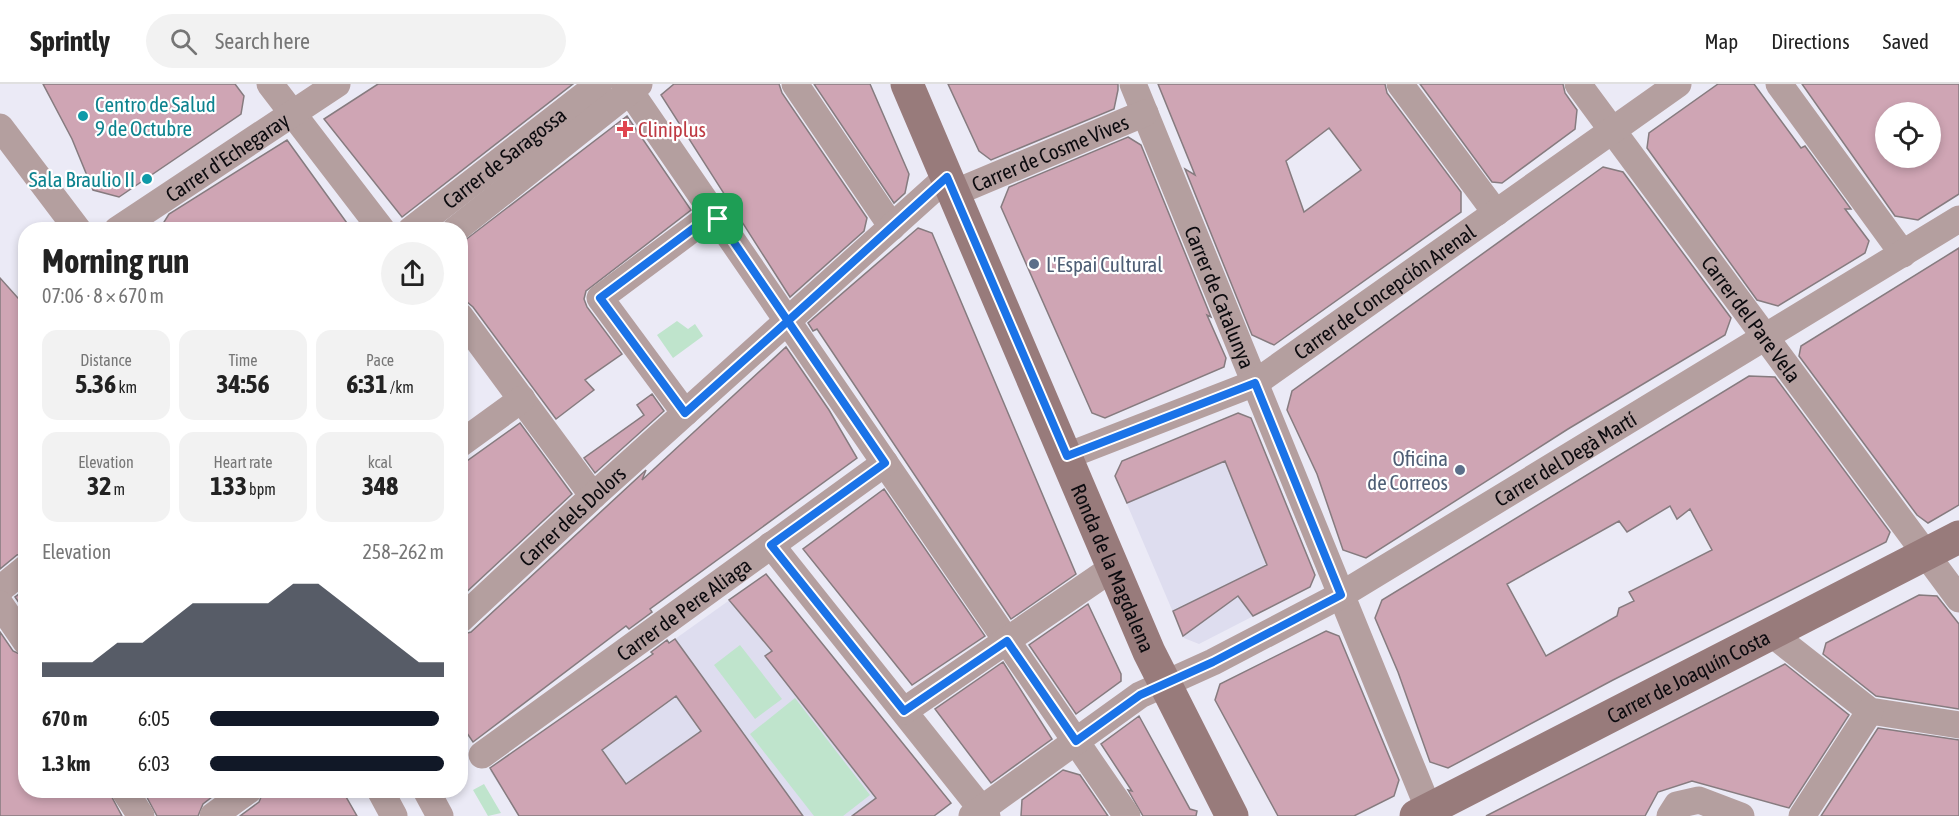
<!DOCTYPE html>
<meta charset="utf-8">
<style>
:root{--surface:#fff;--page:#f2f2f2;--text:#222;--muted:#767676;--line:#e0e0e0;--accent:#111827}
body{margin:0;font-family:"Asap Condensed",sans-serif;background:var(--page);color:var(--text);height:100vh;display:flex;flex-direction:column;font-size:22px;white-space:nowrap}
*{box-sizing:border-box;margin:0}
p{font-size:20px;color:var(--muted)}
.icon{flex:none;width:33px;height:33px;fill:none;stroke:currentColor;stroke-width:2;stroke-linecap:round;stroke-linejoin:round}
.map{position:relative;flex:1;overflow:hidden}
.sheet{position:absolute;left:18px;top:138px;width:450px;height:576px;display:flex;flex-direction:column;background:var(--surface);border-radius:24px;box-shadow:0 3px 9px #0003}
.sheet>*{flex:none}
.controls{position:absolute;left:1875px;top:18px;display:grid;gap:12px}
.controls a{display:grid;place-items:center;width:66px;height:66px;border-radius:50%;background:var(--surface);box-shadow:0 3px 9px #0003;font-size:30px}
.pin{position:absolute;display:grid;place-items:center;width:51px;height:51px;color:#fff;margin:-26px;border-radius:12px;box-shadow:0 3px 9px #0006}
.round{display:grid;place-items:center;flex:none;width:63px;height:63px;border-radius:32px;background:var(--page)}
.headline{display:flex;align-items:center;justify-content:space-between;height:102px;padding:0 24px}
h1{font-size:33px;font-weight:700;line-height:45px}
.figures{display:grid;grid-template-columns:repeat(3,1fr);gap:9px;height:102px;padding:6px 24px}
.figures div{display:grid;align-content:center;border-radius:15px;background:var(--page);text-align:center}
.figures b{font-size:26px;font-weight:700}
.figures small{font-size:16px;font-weight:400}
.figures p{font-size:16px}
.chart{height:168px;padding:12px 24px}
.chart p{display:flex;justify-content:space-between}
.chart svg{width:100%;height:108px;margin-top:6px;fill:var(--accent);opacity:.7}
ul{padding:0 24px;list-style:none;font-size:20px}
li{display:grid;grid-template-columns:96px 72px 1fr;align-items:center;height:45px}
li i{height:15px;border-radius:8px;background:var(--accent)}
header{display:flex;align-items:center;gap:36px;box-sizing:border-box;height:84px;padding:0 30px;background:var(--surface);border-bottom:2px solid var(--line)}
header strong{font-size:28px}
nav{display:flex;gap:33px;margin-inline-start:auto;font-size:21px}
.search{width:420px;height:54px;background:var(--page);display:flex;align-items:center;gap:15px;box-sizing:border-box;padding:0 21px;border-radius:33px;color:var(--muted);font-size:22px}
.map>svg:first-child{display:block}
.built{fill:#deddef}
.green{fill:#bfe4cc}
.building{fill:#cfa5b4;stroke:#867b7f;stroke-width:1.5;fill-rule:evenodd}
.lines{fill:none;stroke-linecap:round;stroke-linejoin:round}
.street{stroke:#b49f9f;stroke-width:27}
.secondary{stroke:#987b7b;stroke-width:33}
.route-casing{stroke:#fff;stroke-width:12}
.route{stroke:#1a73e8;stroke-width:8}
.culture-dot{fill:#0f9aa8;stroke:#fff;stroke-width:2}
.health-dot{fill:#e0444e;stroke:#fff;stroke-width:2}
.service-dot{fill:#5c6f8a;stroke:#fff;stroke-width:2}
.labels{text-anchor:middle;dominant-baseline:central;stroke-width:4.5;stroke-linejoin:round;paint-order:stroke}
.culture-label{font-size:21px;fill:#0d838f;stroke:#fff;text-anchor:start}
.health-label{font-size:21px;fill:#be3a42;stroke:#fff;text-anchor:start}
.street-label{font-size:21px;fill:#0c0b0f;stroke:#fff}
.service-label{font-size:21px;fill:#4e5e75;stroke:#fff;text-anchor:start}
</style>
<header>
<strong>Sprintly</strong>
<div class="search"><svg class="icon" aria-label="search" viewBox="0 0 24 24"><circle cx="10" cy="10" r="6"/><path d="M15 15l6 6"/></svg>Search here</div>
<nav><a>Map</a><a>Directions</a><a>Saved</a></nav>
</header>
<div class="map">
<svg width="1959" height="732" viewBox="0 0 1959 732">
<rect width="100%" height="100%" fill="#ebeaf6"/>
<path class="built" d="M1238 329 1251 334 1315 489 1310 503 1199 560 1184 554 1115 392 1122 377Z
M766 490 951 719 934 732H519L490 687Z"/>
<path class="green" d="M677 237 688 245 695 240 703 252 673 274 657 251Z
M740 561 782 615 755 635 714 581Z
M795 614 870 711 843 732H814L750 650Z
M484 700 501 729 488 732 473 706Z"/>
<path class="building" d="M43 0H235L244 12 241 30 119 113 93 106 72 55Z
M378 0H573L402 133 324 35Z
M674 0H779L782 9 867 134 864 147 790 213 661 11Z
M814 0H870L909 90 905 109 894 119Z
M948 0H1118V6L1114 25 991 76 979 67Z
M1158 0H1385L1387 9 1461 108V128L1274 261 1252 251 1185 85 1195 91ZM1329 44 1361 86 1304 128 1286 77Z
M1420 0H1563L1565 9 1577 26 1575 45 1502 99 1492 98Z
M1718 0H1754L1801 64 1805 62 1851 125H1845L1869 157 1865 169 1778 222 1757 216 1647 64 1649 49Z
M1802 0H1959V110L1918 136 1895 132ZM1886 28H1930V74H1886Z
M627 32 691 126 586 207 584 215 587 223 622 270 585 296 594 306 556 335 473 223 460 212V160Z
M1128 53 1141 61 1211 233 1207 231 1226 274 1224 283 1105 334 1092 329 1001 123 1009 103Z
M287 56 352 146H159L169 130Z
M1603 83 1623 88 1731 234 1725 251 1568 345 1366 474 1343 466 1317 390 1287 326 1292 307Z
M918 144 932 149 1076 490 1011 535 817 245 813 247 808 239Z
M1959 164V421L1928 439 1917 431 1799 272 1801 262Z
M0 194 26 223V469L17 471 0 485Z
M786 263 829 326 857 374 650 525 652 528 629 545 626 542 473 658 460 639V551L471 548 646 386 642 396Z
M1749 292 1775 293 1890 448 1886 458 1613 596 1448 684 1430 678 1398 588 1375 534 1382 516ZM1670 422 1677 435 1690 425 1712 466 1629 508 1634 517 1619 524 1617 532 1546 572 1507 500 1619 437 1627 448Z
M652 310 664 327 595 389 584 374 644 331 637 321Z
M1238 329 1251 334 1315 491 1310 503 1253 532 1238 512 1183 552 1173 527 1267 481 1225 377 1127 419 1115 392 1122 377Z
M520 339 572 410 460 514V382Z
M884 405 985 552 912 601 803 465Z
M766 490 951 719 934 732H852L876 714 765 572 772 567 729 516Z
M26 505V529L15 513Z
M1919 511 1937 512 1959 540V625L1876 612 1823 570 1826 559Z
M1088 520 1121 590V597L1076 630 1029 561Z
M1326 547 1339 552 1399 696 1394 712 1354 732H1278L1215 616 1220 600Z
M0 548 13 567 26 573V706H108L122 732H0Z
M675 555 803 732H519L490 684 653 570 651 568 667 556 669 559ZM676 612 701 647 626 700 602 666Z
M1003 578 1052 655 991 699 935 625Z
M1785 580 1849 631 1789 724 1692 697 1658 708 1645 732H1486Z
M1139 632 1190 725 1197 727 1196 732H1143L1128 706 1132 707 1101 660Z
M1878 644 1959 656V732H1821Z
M1063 686 1080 691 1108 732H1021L1022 716Z
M143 706H221L203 720 198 732H157Z
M264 706H342L357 732H240L259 718Z"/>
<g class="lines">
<g class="street">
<path d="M270 0 382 146"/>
<path d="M625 0 1127 732"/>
<path d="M795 0 892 143"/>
<path id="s1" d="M1133 0 1429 726"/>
<path d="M1400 0 1496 129"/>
<path id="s2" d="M1578 0 1959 515"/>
<path d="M1779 0 1903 170"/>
<path d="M0 43 78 146"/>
<path id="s3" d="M954 109 1145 29"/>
<path id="s4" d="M117 146 337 0"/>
<path id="s5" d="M411 146 599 0"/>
<path d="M455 146 639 0"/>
<path d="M460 232 593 412"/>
<path d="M685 329 600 214 714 129"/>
<path d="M460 360 522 315"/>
<path id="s6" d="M1067 372 1255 299 1678 0"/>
<path d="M771 461 987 732"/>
<path d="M0 505 26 484"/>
<path d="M0 520 26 558"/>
<path id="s7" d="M460 536 593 412 947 93"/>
<path d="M1772 550 1870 627 1959 641"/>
<path d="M904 627 1114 483"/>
<path id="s8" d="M482 671 885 379"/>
<path d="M124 706 141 732"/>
<path d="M380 706 394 732"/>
<path d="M426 706 440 732"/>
<path d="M213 732 249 706"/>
<path id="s9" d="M972 732 1140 611 1213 578 1341 511 1959 135"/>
<path d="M1670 732 1677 721 1699 716 1741 732"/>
<path d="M1802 732 1870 627"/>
</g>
<g class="secondary">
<path id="s10" d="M907 0 1149 568 1232 732"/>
<path id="s11" d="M1416 732 1959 453"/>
</g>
</g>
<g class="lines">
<defs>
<path id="route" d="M718 135C774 216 829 298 885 379L771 461 904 627 1007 557 1076 657 1140 611 1213 578 1341 511 1255 299 1067 372 947 93C891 144 835 195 779 245L685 329 600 214 714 129 718 135"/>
</defs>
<use href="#route" class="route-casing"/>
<use href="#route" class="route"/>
</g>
<g class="culture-dot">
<circle cx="83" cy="32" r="6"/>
<circle cx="147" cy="95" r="6"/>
</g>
<path class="health-dot" d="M622 36h6v6h6v6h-6v6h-6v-6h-6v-6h6z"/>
<g class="service-dot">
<circle cx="1034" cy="180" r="6"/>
<circle cx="1460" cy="386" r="6"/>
</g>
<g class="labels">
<g class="culture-label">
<text x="95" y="20">Centro de Salud<tspan x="95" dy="24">9 de Octubre</tspan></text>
<text x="135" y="95" text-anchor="end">Sala Braulio II</text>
</g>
<g class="health-label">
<text x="638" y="45">Cliniplus</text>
</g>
<g class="street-label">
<text stroke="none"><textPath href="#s3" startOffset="104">Carrer de Cosme Vives</textPath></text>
<text stroke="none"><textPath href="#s4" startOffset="132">Carrer d'Echegaray</textPath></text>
<text stroke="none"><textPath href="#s5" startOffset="118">Carrer de Saragossa</textPath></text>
<text stroke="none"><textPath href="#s6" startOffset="360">Carrer de Concepción Arenal</textPath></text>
<text stroke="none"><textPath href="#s1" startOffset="230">Carrer de Catalunya</textPath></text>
<text stroke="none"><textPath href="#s2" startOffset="292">Carrer del Pare Vela</textPath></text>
<text stroke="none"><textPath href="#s9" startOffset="694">Carrer del Degà Martí</textPath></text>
<text stroke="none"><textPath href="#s7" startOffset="153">Carrer dels Dolors</textPath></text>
<text stroke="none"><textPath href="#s10" startOffset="526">Ronda de la Magdalena</textPath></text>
<text stroke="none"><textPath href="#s8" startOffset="249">Carrer de Pere Aliaga</textPath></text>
<text stroke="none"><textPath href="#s11" startOffset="306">Carrer de Joaquín Costa</textPath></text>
</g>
<g class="service-label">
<text x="1046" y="180">L'Espai Cultural</text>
<text x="1448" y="374" text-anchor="end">Oficina<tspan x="1448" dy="24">de Correos</tspan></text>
</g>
</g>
</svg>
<div class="controls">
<a><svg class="icon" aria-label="locate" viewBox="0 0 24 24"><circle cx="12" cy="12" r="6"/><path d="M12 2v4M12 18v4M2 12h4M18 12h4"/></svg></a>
</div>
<div class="pin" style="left:718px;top:135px;background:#1e9e55"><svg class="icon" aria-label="arrive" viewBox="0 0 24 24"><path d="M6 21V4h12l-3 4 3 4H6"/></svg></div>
<section class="sheet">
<div class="headline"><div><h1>Morning run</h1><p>07:06 · 8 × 670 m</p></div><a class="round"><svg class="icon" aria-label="share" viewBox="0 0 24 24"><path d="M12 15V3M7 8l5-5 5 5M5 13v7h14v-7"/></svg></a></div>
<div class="figures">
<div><p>Distance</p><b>5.36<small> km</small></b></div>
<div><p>Time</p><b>34:56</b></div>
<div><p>Pace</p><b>6:31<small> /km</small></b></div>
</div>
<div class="figures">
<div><p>Elevation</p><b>32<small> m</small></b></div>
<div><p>Heart rate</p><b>133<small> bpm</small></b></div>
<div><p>kcal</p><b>348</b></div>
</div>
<div class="chart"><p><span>Elevation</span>258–262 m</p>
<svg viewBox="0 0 160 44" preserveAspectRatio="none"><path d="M0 44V38L10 38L20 38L30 30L40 30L50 22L60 14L70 14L80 14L90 14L100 6L110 6L120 14L130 22L140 30L150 38L160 38V44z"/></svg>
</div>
<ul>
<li><b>670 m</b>6:05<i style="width:98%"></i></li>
<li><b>1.3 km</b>6:03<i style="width:100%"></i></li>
</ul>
</section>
</div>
